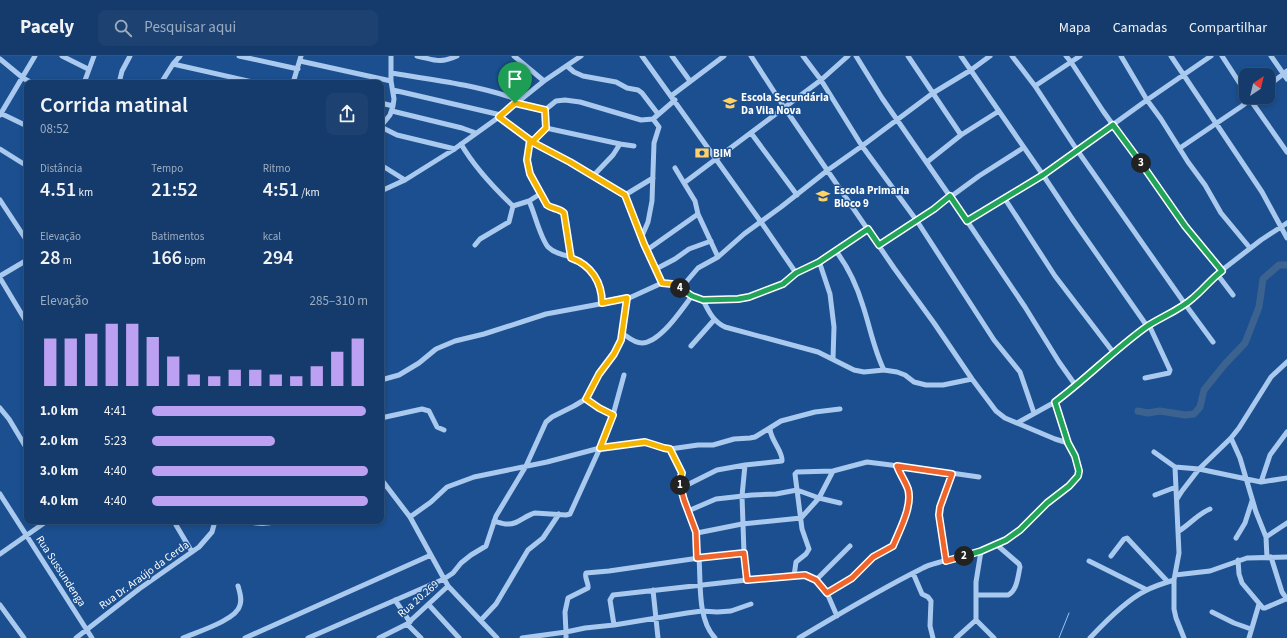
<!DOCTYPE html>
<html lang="pt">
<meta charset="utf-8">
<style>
:root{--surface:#143b6b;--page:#1d4271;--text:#f1f3f6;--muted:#9dadc1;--line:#33557e;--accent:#bca0f2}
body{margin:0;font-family:"Source Sans 3",sans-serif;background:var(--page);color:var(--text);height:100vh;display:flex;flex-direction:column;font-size:15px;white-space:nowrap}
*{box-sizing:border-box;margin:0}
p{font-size:13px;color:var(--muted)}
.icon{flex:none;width:22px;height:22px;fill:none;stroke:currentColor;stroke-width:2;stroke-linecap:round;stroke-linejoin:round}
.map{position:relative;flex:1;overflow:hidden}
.side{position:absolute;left:24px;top:24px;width:360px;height:444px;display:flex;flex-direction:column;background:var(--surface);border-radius:8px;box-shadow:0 2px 6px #0003,0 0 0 1px var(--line)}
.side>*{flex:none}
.needle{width:26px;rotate:35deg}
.fabs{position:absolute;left:1239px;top:12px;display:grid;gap:8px}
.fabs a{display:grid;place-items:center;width:36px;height:36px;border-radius:8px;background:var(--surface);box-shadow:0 2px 6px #0003,0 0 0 1px var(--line);font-size:20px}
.pin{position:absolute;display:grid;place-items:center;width:34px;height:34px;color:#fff;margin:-41px -17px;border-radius:50% 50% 50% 0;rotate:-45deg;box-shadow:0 0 4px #0007}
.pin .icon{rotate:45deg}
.km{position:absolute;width:20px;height:20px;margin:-10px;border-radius:50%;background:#222;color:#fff;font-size:11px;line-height:20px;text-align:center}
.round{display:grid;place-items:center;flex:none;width:42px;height:42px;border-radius:8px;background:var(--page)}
.head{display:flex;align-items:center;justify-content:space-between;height:68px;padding:0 16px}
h1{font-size:22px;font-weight:600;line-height:30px}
.stats{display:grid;grid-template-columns:repeat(3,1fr);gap:6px;height:68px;padding:4px 16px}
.stats div{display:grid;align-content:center}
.stats b{font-size:20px;font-weight:600}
.stats small{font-size:11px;font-weight:400}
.stats p{font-size:11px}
.chart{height:112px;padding:8px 16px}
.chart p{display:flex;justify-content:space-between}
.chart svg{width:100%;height:72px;margin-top:4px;stroke:var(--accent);stroke-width:6}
ul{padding:0 16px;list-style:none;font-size:13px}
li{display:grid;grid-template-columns:64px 48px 1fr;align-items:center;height:30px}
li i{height:10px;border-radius:5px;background:var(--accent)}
header{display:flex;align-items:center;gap:24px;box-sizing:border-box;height:56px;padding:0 20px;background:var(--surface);border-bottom:1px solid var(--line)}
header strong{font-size:19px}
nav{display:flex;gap:22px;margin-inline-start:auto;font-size:14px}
.search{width:280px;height:36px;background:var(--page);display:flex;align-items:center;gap:10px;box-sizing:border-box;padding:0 14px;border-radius:8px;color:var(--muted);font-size:15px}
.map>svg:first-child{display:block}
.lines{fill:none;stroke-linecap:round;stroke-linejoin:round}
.stream{stroke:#9cc4f0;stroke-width:1}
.river{stroke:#3c6290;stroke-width:7}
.minor{stroke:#a9c9ee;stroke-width:5}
.split-1-casing{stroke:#fff;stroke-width:8}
.split-2-casing{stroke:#fff;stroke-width:8}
.split-3-casing{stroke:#fff;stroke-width:8}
.split-4-casing{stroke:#fff;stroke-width:8}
.split-5-casing{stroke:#fff;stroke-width:8}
.split-1{stroke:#f5b400;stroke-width:5}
.split-2{stroke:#f0652b;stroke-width:5}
.split-3{stroke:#22a559;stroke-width:5}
.split-4{stroke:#22a559;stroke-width:5}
.split-5{stroke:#f5b400;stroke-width:5}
.labels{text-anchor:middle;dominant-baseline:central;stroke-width:3;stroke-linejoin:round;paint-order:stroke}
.poi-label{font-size:11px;font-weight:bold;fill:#fff;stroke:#1b4f8f;text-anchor:start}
.street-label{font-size:11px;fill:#fff;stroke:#1b4f8f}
</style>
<header>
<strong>Pacely</strong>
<div class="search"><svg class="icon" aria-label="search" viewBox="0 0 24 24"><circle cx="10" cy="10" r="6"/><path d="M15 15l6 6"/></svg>Pesquisar aqui</div>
<nav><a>Mapa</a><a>Camadas</a><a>Compartilhar</a></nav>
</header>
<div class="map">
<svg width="1287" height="582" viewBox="0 0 1287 582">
<rect width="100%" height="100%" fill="#1b4f8f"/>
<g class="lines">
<path class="stream" d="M1059 582 1069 557"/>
<path class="river" d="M1138 355 1148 357 1160 355 1185 359 1194 358 1200 351 1204 334 1225 308 1245 287 1259 251 1263 223 1279 209H1287"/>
<path class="minor" d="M62 0 88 13
M239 0 298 13
M417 0C435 4 439 8 457 0
M514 0 544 25
M642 0 761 166 796 217
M672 0 690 25
M751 0 784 51 894 212 934 267 972 323 996 355 1005 362 1055 383 1068 387C1089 424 1075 425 1047 447 1030 461 1021 477 999 488 983 496 964 500 947 504 938 507 929 508 921 513 879 534 839 558 799 582
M803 0 821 24 862 90 917 165 994 284 1020 316 1034 357
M856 0 882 42 967 165 1025 251 1059 306 1076 330
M908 0 961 79 999 55
M961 0 1043 119 1073 164 1147 270
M1012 0 1035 30 1077 94 1185 248 1213 286
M1066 0 1071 6 1080 0
M1121 0 1147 44 1161 63 1188 106 1205 129 1221 157 1250 192
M1171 0 1262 136 1287 182
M1222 0 1246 37
M1271 0 1287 23
M0 3 23 22 32 27
M300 5 391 25
M173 8 257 27
M567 10 574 16 583 20 616 26 627 32 638 34 642 37 658 58
M391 17C435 24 477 29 519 44
M294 25 301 27
M84 27 94 0
M119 27 122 15 130 0
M161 27 173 8 180 0
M293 27 301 0
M1035 30 1071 6 1103 55 1185 169 1221 215
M1268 30 1287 15
M393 34 501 59
M671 40 724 0
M1249 42 1287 96
M675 44 653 63 659 71 654 87 652 145 648 166 642 180 644 189 662 227 672 229 681 232 692 240 703 244 738 243 749 241 783 228 790 223 796 217 819 205 868 173
M381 47 393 50
M515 47 545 54 556 45 565 44 580 46 641 64 653 63
M392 55 462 72 476 77
M0 57 27 70
M0 59 35 0
M499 61 532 86 570 106 625 139 642 180
M381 70 390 59 393 50 394 43 391 25V0
M381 71 397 79 455 93
M546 72 620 88 634 90
M751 77 797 139
M530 84 527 104 530 117 547 149C552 153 559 152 564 157L571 202
M532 86 546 72 545 54
M461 88C475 112 493 131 513 150
M1180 92 1242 50 1253 41
M0 93 27 110
M927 106 961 79
M381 109 405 124
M675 112 684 127
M593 120 613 99 620 88
M381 135 405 124 453 94 499 61 544 25 581 0
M625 139 653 122
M1005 143 1055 220 1113 296
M0 144 27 185
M529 145C535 158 540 181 548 191 554 197 563 199 571 201 590 208 603 227 602 247
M698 158 718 201
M967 165 1043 119 1147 44 1211 0
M475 189 480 183 509 166 513 150 529 145 540 138
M879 189 934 153 979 120 1023 92
M647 194 698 158 695 145 684 127 821 24 848 0
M836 195C848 211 857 230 863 250 870 271 874 294 884 314
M819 205 830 238 834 271 833 303
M656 213 675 203 689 193 711 185
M1217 218 1233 239
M0 220 27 204
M0 222 27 267
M681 232 698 212 718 201 744 178 781 151 828 114 862 90 933 37 971 14 990 0
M703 244C709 256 713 265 725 271L818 296 854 314 864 316 884 314 897 316 905 319 914 326 926 329H943L972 323
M622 277C628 281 634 287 642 287 660 287 681 254 692 240
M691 290 714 264
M1145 322 1169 317 1170 314 1149 269
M381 324 399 319 419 307 436 293 455 285 484 278 546 258 627 243 662 227
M586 343 599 352 613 359
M1055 346 1068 387
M0 352 9 363 27 393
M381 362 422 353 429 355 437 371 444 374
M1017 367 1055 346 1076 330 1091 315 1113 296 1147 270 1192 243 1217 218 1261 184 1287 167
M1231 382 1240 402 1256 456 1266 481 1267 502
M670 393 682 417 679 426 684 444 697 477V502
M1154 396 1175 411
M745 409 742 440 744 497 747 524
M381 423 410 461 448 530 497 582
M1261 426 1270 399 1287 376
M681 432 717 414 745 409 782 405C783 395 771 385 770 373
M0 438 92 582
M1155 439 1176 431
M1177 443 1182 435 1199 413 1231 382 1239 372 1271 321 1287 306
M688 455 716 443 752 439 776 438 797 434 819 442 840 447
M410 461 431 446 447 431 474 421 547 406 600 392 623 388 645 386 664 393H670L698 389H713L734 383 750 382 755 381 781 365 815 356 840 353
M175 465 176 469 192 496
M246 465C257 468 266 469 277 465
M494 465C498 466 503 468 507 468 518 469 525 459 535 457L566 459 570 458 600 392 613 359 624 319
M1179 475C1190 468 1198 458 1210 453
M697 477 742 468 801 462 819 442 833 415
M1266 481 1287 467
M1236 482 1245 467 1252 445
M981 495 976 526V564L994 582
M0 498 47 465
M1111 500 1124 483 1127 482 1168 526
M1271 501 1282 536 1287 543
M699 502C701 526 697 563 715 582
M1238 504 1239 518 1242 527 1263 552H1265L1286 543
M946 505 939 459 940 451 952 418
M1089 505 1147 534
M913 517 922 538 928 541 931 545 930 570 933 582
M1175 519 1210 515 1247 502 1287 501
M794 520 796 506 806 498 809 493 802 473 795 418 797 416 833 415 867 406 923 413 979 421
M816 524 850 490
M653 534 658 582
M827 537 852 522 873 501 893 490C899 475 913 450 908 433 905 425 900 418 897 410
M977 539H1008C1017 535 1018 520 1020 511L1019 508 997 489
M395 544 410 566
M0 549 24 582
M429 549 459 582
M1212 556 1234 567 1251 573
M481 564 496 548 528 494 543 482 559 458
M407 568 421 582
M614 569 610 544 613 539 747 524 805 519 816 524 827 537 837 560
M76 582 139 533 199 491 212 476 215 465
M183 582C197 576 237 564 240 549 242 543 240 537 238 530
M245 582 431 499
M308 582 444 523 453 517 461 507 471 499 486 490 496 460 526 410 546 366 552 361 574 350 584 344 588 340 599 318 614 298 621 284 627 243
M379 582 407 568 448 530
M522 582 566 576 565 556 568 542 588 532C589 527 584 522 586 517L609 515 699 502 744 497
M566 582V576L585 572 614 569 687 557 702 555 717 556 731 555 751 548
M956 582 976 564
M1090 582C1104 567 1127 544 1145 535 1154 530 1164 527 1174 524
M1184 582 1176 562 1174 553V524L1179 497 1175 411 1199 413 1261 426 1287 422
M1249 582 1259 548"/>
</g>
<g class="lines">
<defs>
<path id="split-1" d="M515 47 499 61 530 84 527 104 530 118 547 149C552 153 559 152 564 157L571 202C591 209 602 226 602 247L627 242 621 284 614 298 599 318 586 343 599 352 613 359 600 392 645 386 664 392 670 393 682 417 680 424V429"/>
<path id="split-2" d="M680 429 684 444 696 476 697 502 744 497 747 524 805 519 816 524 827 537 852 522 873 501 893 490C899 475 913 450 908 433 905 425 900 418 897 410L952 418 940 451 939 459 946 505 964 500"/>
<path id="split-3" d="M964 500 981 495 1006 484 1020 474 1047 447 1069 430 1078 420 1079 415 1075 400 1068 387 1055 346C1086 323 1114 294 1146 271 1161 261 1180 254 1193 242 1203 234 1211 223 1222 215L1185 170 1141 107"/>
<path id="split-4" d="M680 232 692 240 703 244 738 243 749 241 783 228 796 217 819 206 868 173 879 189 934 153 950 140 967 165 1043 119 1113 69 1141 107"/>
<path id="split-5" d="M515 47 545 54 546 72 532 86 570 106 625 139 644 188 662 227 672 228 680 232"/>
</defs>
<use href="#split-1" class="split-1-casing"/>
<use href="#split-2" class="split-2-casing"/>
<use href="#split-3" class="split-3-casing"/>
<use href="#split-4" class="split-4-casing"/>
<use href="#split-5" class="split-5-casing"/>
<use href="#split-1" class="split-1"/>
<use href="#split-2" class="split-2"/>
<use href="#split-3" class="split-3"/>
<use href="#split-4" class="split-4"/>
<use href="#split-5" class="split-5"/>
</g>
<defs>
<symbol id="school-bare" viewBox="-9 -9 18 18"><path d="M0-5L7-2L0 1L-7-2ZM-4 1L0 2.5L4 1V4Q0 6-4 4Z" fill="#ffd166" stroke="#1b4f8f" stroke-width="2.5" paint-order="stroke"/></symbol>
<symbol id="bank-bare" viewBox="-9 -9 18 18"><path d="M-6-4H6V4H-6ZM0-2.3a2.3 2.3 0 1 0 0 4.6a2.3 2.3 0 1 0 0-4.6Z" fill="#ffd166" stroke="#1b4f8f" stroke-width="2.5" paint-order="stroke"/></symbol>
</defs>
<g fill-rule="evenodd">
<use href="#school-bare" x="720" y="37" width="20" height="20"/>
<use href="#bank-bare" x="692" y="87" width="20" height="20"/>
<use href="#school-bare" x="813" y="130" width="20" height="20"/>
</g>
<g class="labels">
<g class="poi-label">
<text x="741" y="41">Escola Secundária<tspan x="741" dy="13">Da Vila Nova</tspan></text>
<text x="713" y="97">BIM</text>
<text x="834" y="134">Escola Primaria<tspan x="834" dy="13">Bloco 9</tspan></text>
</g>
<g class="street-label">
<text transform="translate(61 515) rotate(57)">Rua Sussundenga</text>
<text transform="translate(144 519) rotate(-36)">Rua Dr. Araújo da Cerda</text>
<text transform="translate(418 543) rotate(-41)">Rua 20.269</text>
</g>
</g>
</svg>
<div class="fabs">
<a><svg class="needle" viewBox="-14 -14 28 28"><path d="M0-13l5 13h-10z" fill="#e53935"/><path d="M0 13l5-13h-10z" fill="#9dadc1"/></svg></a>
</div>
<div class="pin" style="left:515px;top:47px;background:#1e9e55"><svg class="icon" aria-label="arrive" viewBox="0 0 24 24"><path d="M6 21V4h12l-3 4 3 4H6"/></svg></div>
<b class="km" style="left:680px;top:429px">1</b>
<b class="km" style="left:964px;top:500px">2</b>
<b class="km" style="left:1141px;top:107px">3</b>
<b class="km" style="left:680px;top:232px">4</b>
<section class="side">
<div class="head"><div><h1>Corrida matinal</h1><p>08:52</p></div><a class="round"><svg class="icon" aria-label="share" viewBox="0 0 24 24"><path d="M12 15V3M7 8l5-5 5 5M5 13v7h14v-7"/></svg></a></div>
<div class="stats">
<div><p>Distância</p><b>4.51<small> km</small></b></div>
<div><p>Tempo</p><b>21:52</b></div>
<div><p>Ritmo</p><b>4:51<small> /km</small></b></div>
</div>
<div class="stats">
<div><p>Elevação</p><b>28<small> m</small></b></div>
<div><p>Batimentos</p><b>166<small> bpm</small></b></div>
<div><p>kcal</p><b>294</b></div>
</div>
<div class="chart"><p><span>Elevação</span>285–310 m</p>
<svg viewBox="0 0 160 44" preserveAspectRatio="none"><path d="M5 44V15M15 44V15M25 44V12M35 44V6M45 44V6M55 44V14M65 44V26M75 44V37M85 44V38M95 44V34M105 44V34M115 44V37M125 44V38M135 44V32M145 44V23M155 44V15"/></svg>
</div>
<ul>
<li><b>1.0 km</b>4:41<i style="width:99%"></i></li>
<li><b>2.0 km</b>5:23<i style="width:57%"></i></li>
<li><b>3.0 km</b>4:40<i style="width:100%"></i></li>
<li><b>4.0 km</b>4:40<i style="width:100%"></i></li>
</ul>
</section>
</div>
